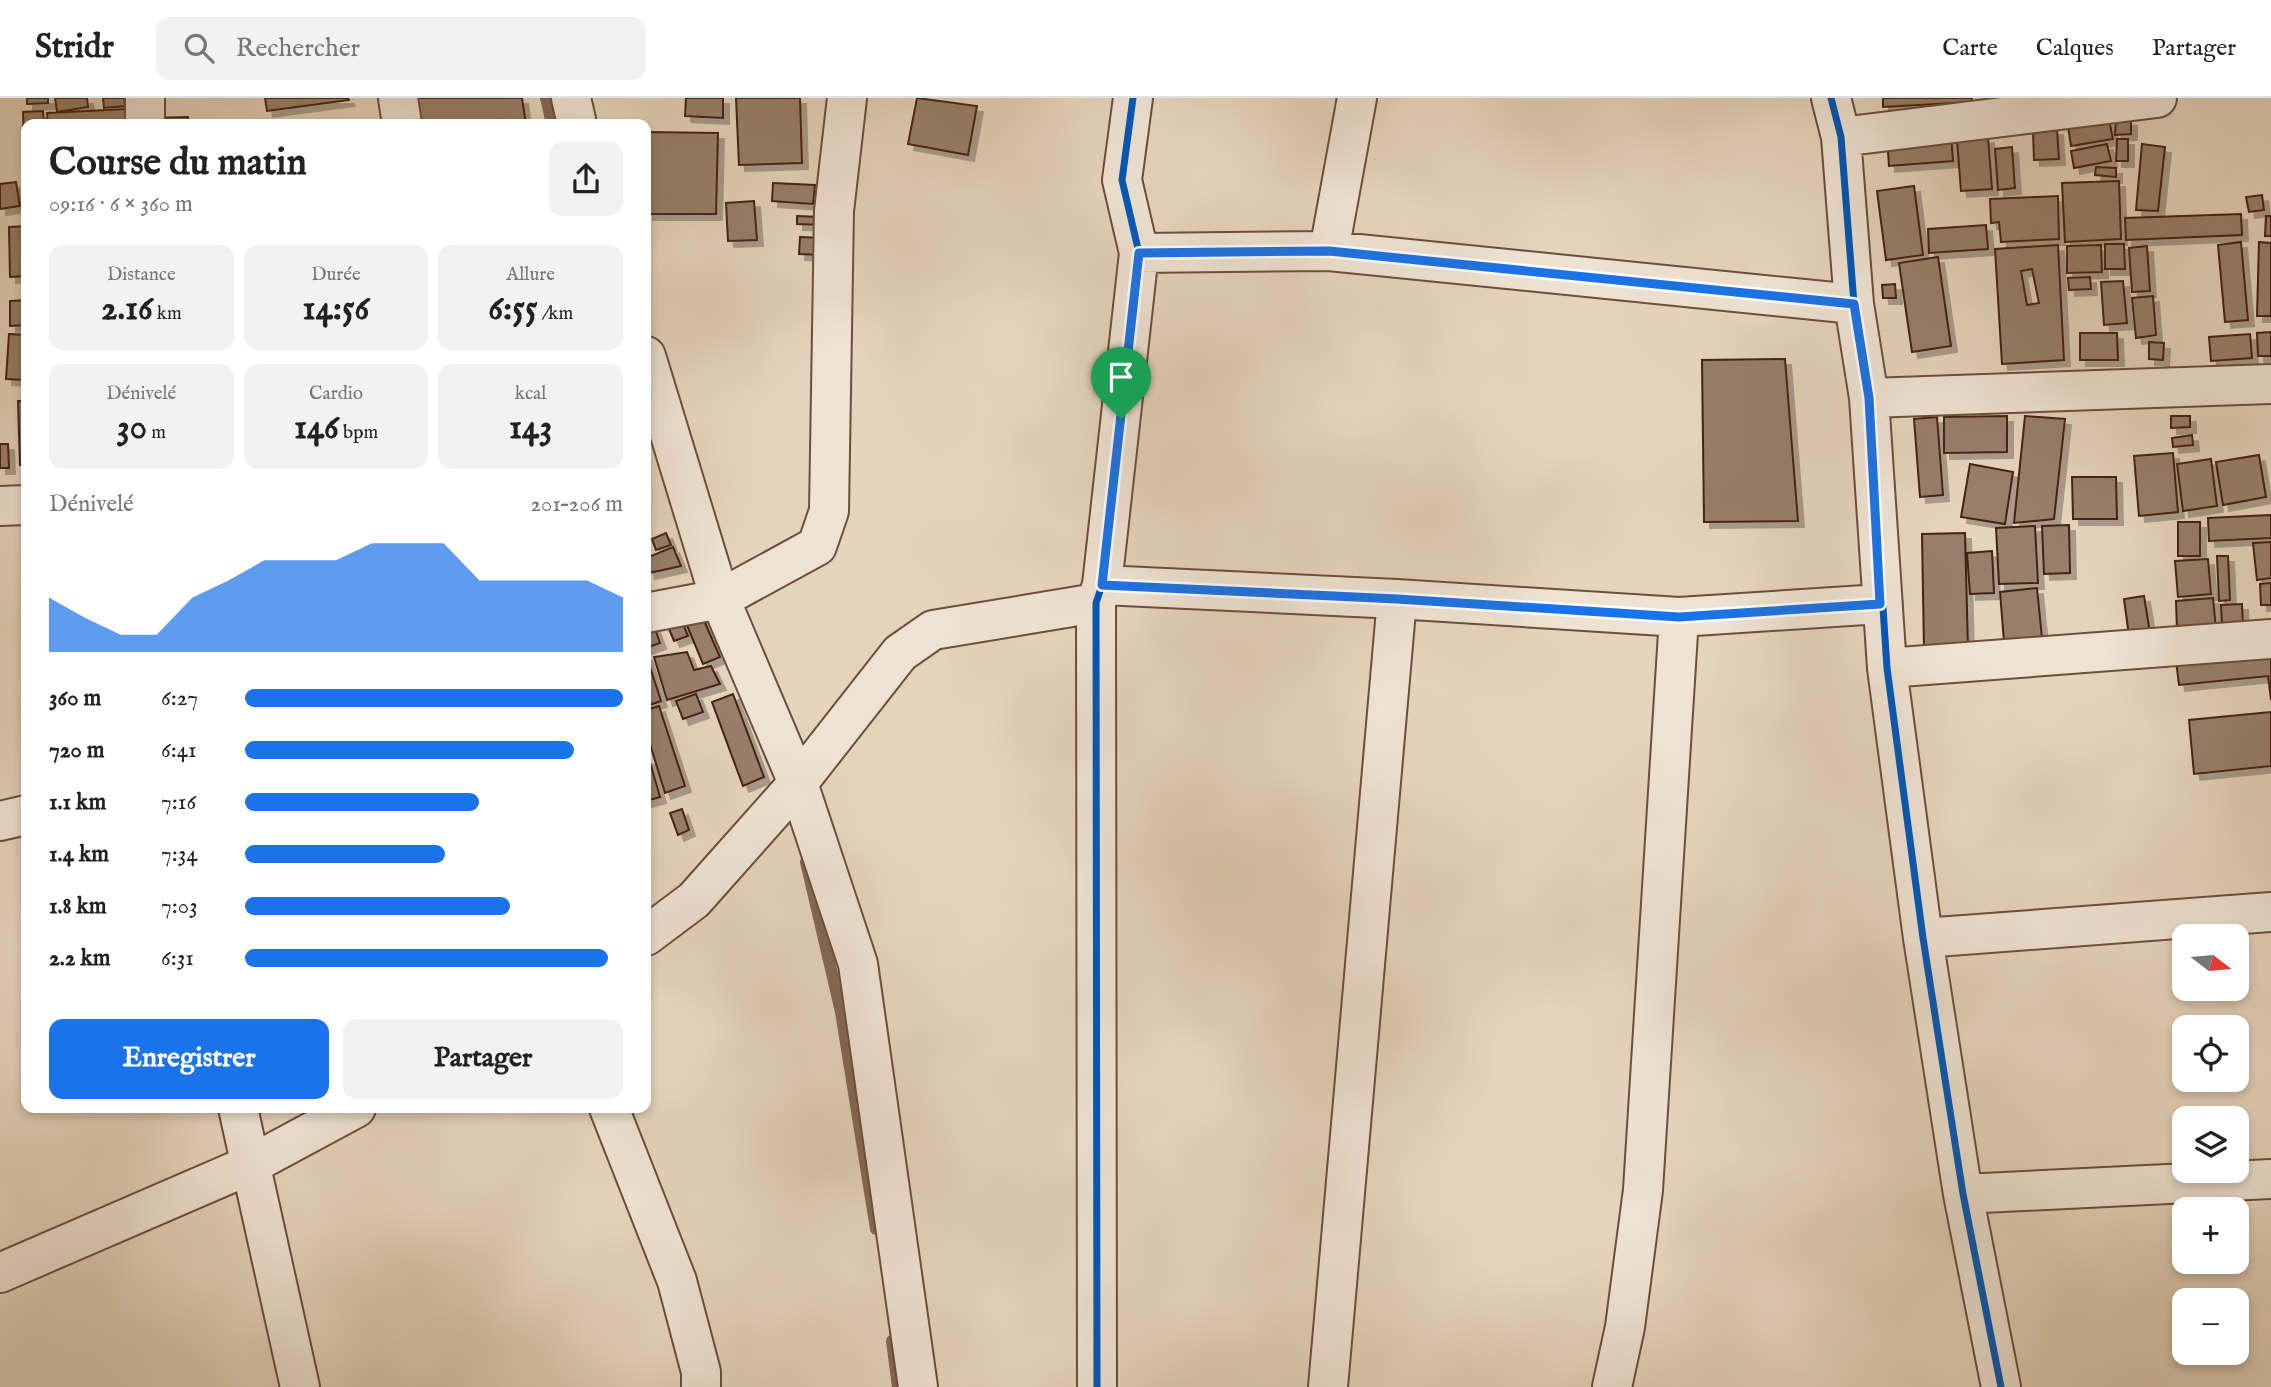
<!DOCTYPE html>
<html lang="fr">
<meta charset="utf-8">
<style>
:root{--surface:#fff;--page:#f2f2f2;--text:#222;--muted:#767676;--line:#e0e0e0;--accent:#1a73e8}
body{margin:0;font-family:"IM FELL English",serif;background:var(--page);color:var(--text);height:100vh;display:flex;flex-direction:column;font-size:26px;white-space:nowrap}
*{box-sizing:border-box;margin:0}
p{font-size:23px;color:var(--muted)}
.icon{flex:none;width:38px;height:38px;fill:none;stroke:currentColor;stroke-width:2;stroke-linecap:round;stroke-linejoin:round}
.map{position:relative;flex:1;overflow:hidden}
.panel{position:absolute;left:21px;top:21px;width:630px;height:994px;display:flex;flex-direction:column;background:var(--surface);border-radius:14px;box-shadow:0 4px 10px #0003}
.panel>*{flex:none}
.needle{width:46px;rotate:106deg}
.fabs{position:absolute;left:2172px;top:826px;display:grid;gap:14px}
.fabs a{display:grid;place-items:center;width:77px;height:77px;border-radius:14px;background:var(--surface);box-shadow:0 4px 10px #0003;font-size:35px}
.pin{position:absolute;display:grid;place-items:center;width:60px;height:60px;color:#fff;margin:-72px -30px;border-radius:50% 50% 50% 0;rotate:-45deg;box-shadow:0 0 7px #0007}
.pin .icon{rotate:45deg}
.round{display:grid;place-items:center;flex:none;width:74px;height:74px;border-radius:14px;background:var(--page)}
.head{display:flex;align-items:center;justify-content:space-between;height:119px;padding:0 28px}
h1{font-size:38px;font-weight:700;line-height:52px}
.stats{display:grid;grid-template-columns:repeat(3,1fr);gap:10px;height:119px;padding:7px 28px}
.stats div{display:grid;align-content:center;border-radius:14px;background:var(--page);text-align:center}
.stats b{font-size:35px;font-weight:700}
.stats small{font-size:19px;font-weight:400}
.stats p{font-size:19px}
.chart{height:196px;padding:14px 28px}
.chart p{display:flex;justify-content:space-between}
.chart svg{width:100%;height:126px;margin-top:7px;fill:var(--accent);opacity:.7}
.primary-button{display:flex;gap:14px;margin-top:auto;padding:14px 28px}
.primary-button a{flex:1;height:80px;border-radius:14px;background:var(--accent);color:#fff;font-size:28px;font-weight:700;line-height:80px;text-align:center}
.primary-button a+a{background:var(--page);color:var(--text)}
ul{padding:0 28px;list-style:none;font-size:23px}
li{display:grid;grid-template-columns:112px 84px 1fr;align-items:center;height:52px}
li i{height:18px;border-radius:9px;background:var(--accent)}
header{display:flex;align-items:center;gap:42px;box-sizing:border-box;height:98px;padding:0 35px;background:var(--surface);border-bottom:2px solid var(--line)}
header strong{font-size:33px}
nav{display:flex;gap:38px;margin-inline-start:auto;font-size:24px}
.search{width:490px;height:63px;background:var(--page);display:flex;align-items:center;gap:18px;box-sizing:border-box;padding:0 24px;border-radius:14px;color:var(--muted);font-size:26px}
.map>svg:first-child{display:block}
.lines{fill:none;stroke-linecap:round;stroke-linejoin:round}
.stream{stroke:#846855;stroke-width:12}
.building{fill:#987f6a;stroke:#442212;stroke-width:2;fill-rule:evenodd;filter:url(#shadow)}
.street-casing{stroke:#6c4e3c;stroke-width:42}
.street{stroke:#eee3d3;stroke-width:38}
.cycleway-casing{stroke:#eee3d3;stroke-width:11}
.cycleway{stroke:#0057b8;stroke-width:7}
.route-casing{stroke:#fff;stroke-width:14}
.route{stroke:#1a73e8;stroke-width:9}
</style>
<header>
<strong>Stridr</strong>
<div class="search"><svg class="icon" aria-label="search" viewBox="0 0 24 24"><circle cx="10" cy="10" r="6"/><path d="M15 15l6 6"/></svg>Rechercher</div>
<nav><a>Carte</a><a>Calques</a><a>Partager</a></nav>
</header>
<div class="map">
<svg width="2271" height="1289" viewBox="0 0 2271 1289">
<defs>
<filter id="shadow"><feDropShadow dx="6" dy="6" stdDeviation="0" flood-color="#0004"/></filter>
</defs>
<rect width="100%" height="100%" fill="#e5d4bc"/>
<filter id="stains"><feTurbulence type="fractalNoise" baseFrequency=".00286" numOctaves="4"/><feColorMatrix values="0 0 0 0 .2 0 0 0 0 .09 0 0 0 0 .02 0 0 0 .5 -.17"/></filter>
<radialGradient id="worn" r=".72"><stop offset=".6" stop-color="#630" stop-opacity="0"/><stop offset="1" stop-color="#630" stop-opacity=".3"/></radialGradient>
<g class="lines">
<path class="stream" d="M546 0 552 26
M806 764 841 914 876 1131
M892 1243 898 1289"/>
</g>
<path class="building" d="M27 0H48V5L27 6Z
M55 0H87L88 9 57 14Z
M103 0H124L125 8 104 10Z
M265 0H348L349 2 267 13Z
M412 0H522L526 26H417Z
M686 0H723V20L685 18Z
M736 0H800L802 65 739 67Z
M917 0 977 8 968 57 908 46Z
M1883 0H1972V4L1883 9Z
M127 11 128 26H48L47 15Z
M43 13 44 26H26L24 44 23 14Z
M188 19V26H154V20Z
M2116 21 2131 22V36L2115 37Z
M2109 22 2113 41 2071 48 2068 28Z
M2057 31 2059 61 2034 62 2033 33Z
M648 34 718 35 716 116H647Z
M1951 36 1953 63 1889 68 1887 40Z
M1988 39 1992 91 1961 93 1957 42Z
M2117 41H2128V63H2116Z
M2107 46 2111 63 2074 70 2071 53Z
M2142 46 2165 49 2158 113 2136 112Z
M2012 49 2015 90 1998 92 1995 51Z
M2096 69 2116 70V79L2095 77Z
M2119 83 2121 141 2065 144 2062 85Z
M16 84 20 108 0 111V86Z
M773 85 815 87 813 106 772 103Z
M1914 88 1923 157 1886 162 1877 93Z
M2262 97 2264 112 2249 114 2246 99Z
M2058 98 2059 141 2001 144 1999 124 1991 125 1990 101Z
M754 103 757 142 728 143 726 105Z
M2241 116 2242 137 2126 142 2125 120Z
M797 118 822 119V127L797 126Z
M2266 118H2271V138H2265Z
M1986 127 1988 151 1929 155 1928 131Z
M26 128V178L10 179 9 129Z
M800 139 822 140 821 157 799 156Z
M2241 144 2248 222 2225 224 2218 147Z
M2259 144 2271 145V218H2257Z
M2105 146H2124L2125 171H2105Z
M2058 147 2064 262 2002 266 1995 151ZM2032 171 2039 205 2027 207 2021 173Z
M2101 147 2102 174 2067 175V148Z
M2147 148 2150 193 2132 194 2129 150Z
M1938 159 1951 248 1912 254 1899 165Z
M2090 179 2091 191 2069 192 2068 180Z
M2123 183 2127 225 2104 227 2101 184Z
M1895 186 1896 200H1883L1882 187Z
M2153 198 2156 237 2136 240 2132 200Z
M26 202V227L10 228V203Z
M2271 234V258H2258L2257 235Z
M2080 235H2117L2118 262H2080Z
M9 236 26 237V282L6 281Z
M2250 236 2252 260 2211 263 2209 239Z
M2149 244 2164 245 2163 262 2149 261Z
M1785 261 1798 423 1704 424 1702 262Z
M18 303H26V367H20Z
M2007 318V354L1944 355V319Z
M2025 318 2065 321 2054 421 2014 425Z
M2171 318H2190V329L2171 330Z
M1937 319 1943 397 1920 399 1914 321Z
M2192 337 2193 347 2173 349 2172 340Z
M0 346H8L9 370H0Z
M2173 355 2178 414 2139 418 2134 358Z
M2259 357 2266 399 2223 407 2216 364Z
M2211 361 2217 408 2183 413 2177 366Z
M1970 366 2013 374 2005 426 1961 419Z
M2072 379H2116L2117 421H2073Z
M2271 417V440L2209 443 2208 420Z
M2178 424H2200V458H2178Z
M2069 427 2070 475 2044 476 2042 428Z
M2035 428 2038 485 1999 486 1996 430Z
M666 435 671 447 656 452 652 441Z
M1965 435 1968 551 1924 552 1922 436Z
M2271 444V480L2257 482 2253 445Z
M673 449 681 468 649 475 646 460Z
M1992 453 1994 495 1970 496 1967 455Z
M2217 458H2228L2230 502 2219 503Z
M2208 461 2211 496 2178 499 2175 463Z
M2271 485V507H2261L2260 486Z
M2037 490 2042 540 2004 544 2000 494Z
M2144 498 2150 535 2129 538 2124 501Z
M2213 500 2216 531 2177 533 2176 503Z
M2242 506 2243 528H2222L2221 507Z
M702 518 720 559 703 566 686 525Z
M681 521 688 538 674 543 667 526Z
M653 525 660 545 646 550V527Z
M2271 553V602L2268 578 2179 587 2176 563Z
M687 554 694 572 711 568 720 586 667 602 654 559Z
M646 556 661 603 646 608Z
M696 596 703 614 683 621 676 603Z
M733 596 764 679 743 688 712 604Z
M659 608 685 688 665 695 646 633V612Z
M2271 614V668L2194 676 2189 622Z
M646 661H649L660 699 646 703Z
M682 711 689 732 678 737 670 715Z"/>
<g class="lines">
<defs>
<path id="street" d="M145 0V26
M398 0 402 26
M571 0 577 26
M1831 0 1841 39 1854 206 1869 300 1887 570 1923 840 1963 1096 2001 1289
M1841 39 2157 0
M1329 153 1357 0
M1139 155 1329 153 1854 206
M646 258 720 501 798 685 858 866 918 1289
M1869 300 2271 286
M0 408 26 407
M1102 487 1397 501 1679 519 1880 506
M646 515 720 501 817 448 829 413 834 113 847 0
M1887 570 2271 541
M0 723 26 717
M646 838 694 802 798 685 900 555 933 532 1096 505
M1923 840 2271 814
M238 1010 300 1289
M609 1010 677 1183 701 1274V1289
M1963 1096 2271 1081
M0 1175 252 1066 356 1010
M1097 1289 1096 505 1102 487 1139 155 1122 82 1133 0
M1328 1289 1397 501
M1612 1289 1625 1229 1643 1092 1679 519"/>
</defs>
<use href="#street" class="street-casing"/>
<use href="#street" class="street"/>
<defs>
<path id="cycleway" d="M1831 0 1841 39 1854 206 1869 300 1887 570 1923 840 1963 1096 2001 1289
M1097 1289 1096 505 1102 487 1139 155 1122 82 1133 0"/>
</defs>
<use href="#cycleway" class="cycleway-casing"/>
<use href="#cycleway" class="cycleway"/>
</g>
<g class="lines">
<defs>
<path id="route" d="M1329 153 1854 206 1869 300 1880 506 1679 519 1397 501 1102 487 1139 155Z"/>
</defs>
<use href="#route" class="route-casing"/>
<use href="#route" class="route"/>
</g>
<rect width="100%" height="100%" filter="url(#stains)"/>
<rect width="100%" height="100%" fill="url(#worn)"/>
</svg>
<div class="fabs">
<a><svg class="needle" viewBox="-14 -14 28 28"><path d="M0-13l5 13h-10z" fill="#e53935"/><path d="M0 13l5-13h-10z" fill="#767676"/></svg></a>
<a><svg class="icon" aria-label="locate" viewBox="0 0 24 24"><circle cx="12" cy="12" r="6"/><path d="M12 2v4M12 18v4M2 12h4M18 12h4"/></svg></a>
<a><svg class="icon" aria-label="layers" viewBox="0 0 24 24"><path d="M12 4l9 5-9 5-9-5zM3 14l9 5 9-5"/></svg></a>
<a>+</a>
<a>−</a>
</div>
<div class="pin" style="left:1121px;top:321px;background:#1e9e55"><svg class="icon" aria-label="arrive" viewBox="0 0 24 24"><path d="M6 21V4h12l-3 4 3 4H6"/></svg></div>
<section class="panel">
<div class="head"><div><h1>Course du matin</h1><p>09:16 · 6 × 360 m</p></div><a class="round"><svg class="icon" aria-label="share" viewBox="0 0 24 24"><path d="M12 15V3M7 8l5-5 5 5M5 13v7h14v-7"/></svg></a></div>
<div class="stats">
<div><p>Distance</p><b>2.16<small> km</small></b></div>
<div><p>Durée</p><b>14:56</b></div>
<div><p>Allure</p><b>6:55<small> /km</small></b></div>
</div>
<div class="stats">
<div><p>Dénivelé</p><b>30<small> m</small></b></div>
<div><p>Cardio</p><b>146<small> bpm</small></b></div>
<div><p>kcal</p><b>143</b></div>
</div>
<div class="chart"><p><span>Dénivelé</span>201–206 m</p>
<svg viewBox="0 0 160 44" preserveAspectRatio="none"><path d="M0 44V25L10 32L20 38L30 38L40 25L50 19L60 12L70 12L80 12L90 6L100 6L110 6L120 19L130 19L140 19L150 19L160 25V44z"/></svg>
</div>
<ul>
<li><b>360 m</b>6:27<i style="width:100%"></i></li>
<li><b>720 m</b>6:41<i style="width:87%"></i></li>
<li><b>1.1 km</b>7:16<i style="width:62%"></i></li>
<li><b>1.4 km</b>7:34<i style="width:53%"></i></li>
<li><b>1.8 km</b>7:03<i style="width:70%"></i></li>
<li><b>2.2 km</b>6:31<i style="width:96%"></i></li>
</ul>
<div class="primary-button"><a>Enregistrer</a><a>Partager</a></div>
</section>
</div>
